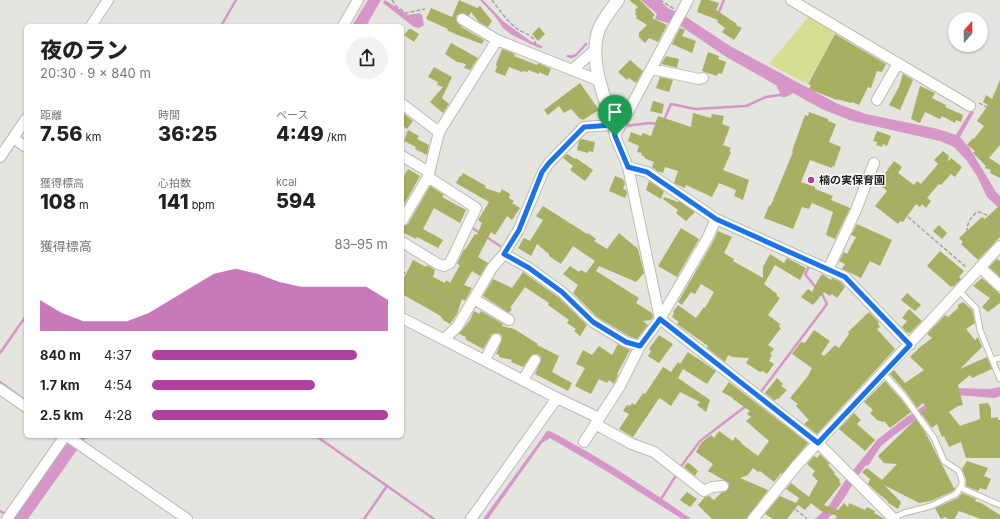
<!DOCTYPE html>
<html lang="ja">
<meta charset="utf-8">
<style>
:root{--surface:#fff;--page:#f2f2f2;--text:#222;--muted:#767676;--accent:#b0419e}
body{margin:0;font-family:Inter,"Noto Sans JP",sans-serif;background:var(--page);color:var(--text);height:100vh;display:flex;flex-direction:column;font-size:15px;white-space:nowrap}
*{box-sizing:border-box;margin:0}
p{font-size:13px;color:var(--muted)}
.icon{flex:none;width:22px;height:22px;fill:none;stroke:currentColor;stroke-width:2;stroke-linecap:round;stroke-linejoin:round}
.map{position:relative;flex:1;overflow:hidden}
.details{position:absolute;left:24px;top:24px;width:380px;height:414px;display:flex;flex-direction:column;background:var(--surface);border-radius:6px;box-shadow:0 1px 3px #0004}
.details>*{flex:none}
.needle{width:26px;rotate:20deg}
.tools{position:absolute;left:948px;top:12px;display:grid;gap:8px}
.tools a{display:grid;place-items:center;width:40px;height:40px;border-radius:50%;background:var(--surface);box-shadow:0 1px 3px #0004;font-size:20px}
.pin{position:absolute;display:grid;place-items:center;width:34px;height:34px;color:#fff;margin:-41px -17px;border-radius:50% 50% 50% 0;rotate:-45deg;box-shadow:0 0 4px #0007}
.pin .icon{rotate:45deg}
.round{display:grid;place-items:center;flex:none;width:42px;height:42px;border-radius:21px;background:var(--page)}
.summary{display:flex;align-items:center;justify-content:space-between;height:68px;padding:0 16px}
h1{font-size:22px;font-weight:800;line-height:30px}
.figures{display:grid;grid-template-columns:repeat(3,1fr);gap:6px;height:68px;padding:4px 16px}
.figures div{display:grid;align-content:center}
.figures b{font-size:20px;font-weight:800}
.figures small{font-size:11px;font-weight:400}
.figures p{font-size:11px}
.chart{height:112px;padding:8px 16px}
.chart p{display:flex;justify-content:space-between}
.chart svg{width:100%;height:72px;margin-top:4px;fill:var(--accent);opacity:.7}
ul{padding:0 16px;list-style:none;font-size:13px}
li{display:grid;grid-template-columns:64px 48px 1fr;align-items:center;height:30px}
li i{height:10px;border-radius:5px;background:var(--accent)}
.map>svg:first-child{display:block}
.green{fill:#d7de92}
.water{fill:#d696c8}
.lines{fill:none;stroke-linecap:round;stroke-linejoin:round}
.stream{stroke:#d696c8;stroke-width:2.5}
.building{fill:#a8ae62}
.service-casing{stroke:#babbb3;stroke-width:7}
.minor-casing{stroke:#babbb3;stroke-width:12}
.tertiary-casing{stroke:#babbb3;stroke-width:14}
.path{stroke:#a3a49e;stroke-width:1.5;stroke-dasharray:4 2;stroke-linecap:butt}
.service{stroke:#fff;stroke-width:5}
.minor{stroke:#fff;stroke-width:10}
.tertiary{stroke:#fff;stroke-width:12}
.route-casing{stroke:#fff;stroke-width:8}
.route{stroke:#1a73e8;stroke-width:5}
.poi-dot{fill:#b0419e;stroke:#fffffe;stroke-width:1.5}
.labels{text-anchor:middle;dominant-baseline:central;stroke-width:3;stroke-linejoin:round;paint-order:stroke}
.poi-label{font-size:11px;font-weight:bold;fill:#1e1e1b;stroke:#fffffe;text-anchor:start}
</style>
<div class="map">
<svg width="1000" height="519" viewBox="0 0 1000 519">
<rect width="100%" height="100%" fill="#e4e5de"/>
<path class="green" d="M810 15 836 31 807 84 805 83 807 75 804 82 769 64Z"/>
<path class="water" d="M368 0H381L366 26H352Z
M385 0 408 15 420 13 422 15 424 25 419 28 414 27 383 3Z
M480 0H483L503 21 533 43V45L512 35 503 28 494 15Z
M641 0H659L669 9 680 13 730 46 838 104 866 114 938 129 956 135 971 110 974 112 960 137 970 149 996 192 1000 196V209L987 197 977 176 967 161 954 147 940 141 852 121 822 109 793 93 786 97H781L779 94 780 93 776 85 728 58 682 27 673 22 671 24 655 19 657 14Z
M1000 387V396L995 398 957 395 922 415 893 436 881 446 868 466 866 465C852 482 844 504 827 519H815L828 507 847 478 878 439 908 416 913 413 945 391 953 388 989 389Z
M547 431H550C599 457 646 487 691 519H682L608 472 550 438 542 443 488 519H483Z
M70 436H87L28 519H13Z"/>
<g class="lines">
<path class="stream" d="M718 14 724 0
M221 26 236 0
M529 42 541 47
M568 56 571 57 576 55 586 44
M664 120 671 104 695 109 746 106 766 97 780 95
M625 126 650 123 658 124
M474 229 481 234
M485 236 500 246
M810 265 805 274 817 289
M0 353 26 316
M0 382 26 401
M760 393 827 304 821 292
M316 436 434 519
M679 469 700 441 746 406
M661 499 677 474
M0 511 6 514
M364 519 387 486"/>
</g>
<path class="building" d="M459 0 477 8 480 6 492 21 488 27 479 22 471 12 469 16 462 13 456 16 457 22 463 28 484 40 482 44 455 34 447 30 448 29 426 19 431 8 452 17Z
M629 0H640L655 15 652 18 667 25 658 42 649 38 645 43 639 37V33L647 25 636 18 637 16 635 14 636 11 635 10 638 7Z
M701 0H709L719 3 716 10 737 24 736 25 742 28 734 40 722 32 725 28 717 22 718 20 697 12Z
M539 27 545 34 538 41 532 34Z
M680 28 685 30 682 36 696 41 692 53 672 44Z
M409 29H411L419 34 414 42 404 35Z
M835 34 886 64 882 72 877 71 871 88 868 87 859 105 852 102 851 103 837 99V100L809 89 811 85 808 84Z
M451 43 478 58 470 70 464 68 466 64 457 62 445 54Z
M502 49 515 54 514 56 537 65 538 63 551 69 548 76 539 72V74L528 70V72L523 71 522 72 509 67 505 76 495 72 497 67 496 64Z
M708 52 719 56 718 59 726 62 722 74 718 73 717 76 702 71Z
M666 56 679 59 677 67 679 68 661 64Z
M630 60 643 71 636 83 629 78 627 80 618 72Z
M434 67 452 77 442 98 449 104 443 113 430 102 443 87 437 85 438 82 428 77Z
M903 74 913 80 900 110 889 105 899 87Z
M660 77 673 80 669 92 656 88Z
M1000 80V145L989 158 1000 165V178L990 173 991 170 985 168 986 166 973 153 975 151 967 145 973 138 974 139 984 126 977 121 988 105 983 102 986 95 992 99Z
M580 83 599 110 583 120 582 119H580L571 109 564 113 559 106 548 115 544 110Z
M920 86 935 93 932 98 946 105 945 107 963 115 961 122 956 120 955 123 942 116 940 119 925 112 920 123 911 119Z
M653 101 664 104 662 114 650 111Z
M402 112 413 121 407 129 402 125Z
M809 112 828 119V121L836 124 829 142 841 147 834 167 832 166V168L810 160 801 182 815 187V189L833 196 831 200 850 208 835 239 826 235 833 212 812 203 809 209 802 207 793 229 764 218 769 206 771 205 793 152 792 151 805 115 808 116Z
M693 113 711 118 712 114 724 116 722 124 730 127 723 145 731 148 729 151 731 152 723 170 749 180 743 200 734 196 736 190 719 183 712 197 686 185 685 188 678 185 674 183 678 171 665 167 663 173 657 171 652 167 654 162 644 158 645 157 641 155 642 153 637 152 639 146 628 141 631 132 641 136 643 133 651 136 658 116 691 127Z
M408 130 419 136 417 139 429 145 427 155 415 149 416 147 404 141Z
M877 131 891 136 887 146 883 144 882 147 876 145 877 142 873 141Z
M581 139 595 142 593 152 589 151 588 153 577 150 579 141Z
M943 151 949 156 948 160 949 161 951 158 962 167 955 177 951 174 941 185 939 184 927 198 931 201 926 208 922 204 920 207 916 204 903 222 900 221 898 224 875 206 887 191 878 183 894 161 902 167 898 173 914 185 917 181 921 184 938 164 934 160Z
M567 154 575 159 576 158 593 170 585 181 570 170 573 166 563 158Z
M408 169 420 176 405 203 402 202V180Z
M463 173 486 186 485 188 500 193 502 189 510 194 509 198 514 201 512 203 520 208 512 220 507 216 495 235 491 232 478 257 488 263 480 276 472 271 464 285 472 288 465 301 462 299 457 314 450 324 443 320V319L439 315 402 294V282L413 260 426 267 427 265 435 270 433 277 445 283 446 280 450 283 460 265 457 264 464 249 465 250 475 234 477 235 482 223 478 220 489 202 456 183 460 176 461 177Z
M615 176 623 179V180L624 181 625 184 623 189 626 190 627 194 625 198 609 191Z
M649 181 664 191 661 199 646 190Z
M430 186 444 195 442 197 466 210 460 223 434 208 423 229 443 240 438 248 417 237 416 239 402 232V227L408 224Z
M664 197 678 202 679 201 695 212 686 221 676 213 678 210 663 199Z
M1000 205V237L978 260 961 244 963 242 959 238 982 217 985 219Z
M543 206 587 234 588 233 596 239 594 241 607 249 619 233 638 249 644 273 636 282 599 266 596 271 639 298 636 303 652 313 653 317 651 320 643 321 648 325 637 339 629 336 597 317 573 293 578 285 563 274 570 266 579 272 581 270 586 273 595 261 573 246 561 264 549 256V254L537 244 531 256 518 248 524 238 530 241 543 220 536 216Z
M857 224 892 240 880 266 870 261 861 278 842 269 845 264 839 261 844 252 847 254 856 237 851 235Z
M939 225 947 233 942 239 933 231Z
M681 228 699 239 677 277 658 266Z
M718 231 732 237 724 253 734 259 733 261 763 278V267L770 254 784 263 787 258 806 268 800 280 775 265 764 284 777 294V296L780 298 768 315 780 324 779 327 781 328 768 345 774 349 770 354 772 355 769 361 774 364 767 374 763 371 760 372 746 363 749 358 732 357 728 355 725 362 707 348 708 346 677 324 679 322 672 317 674 313 673 312 678 305 696 318 704 307 705 308 714 292 701 284 695 294 691 292 682 305 678 302 713 242Z
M940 251 964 271 959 277 961 279 953 287 952 286 951 287 927 266Z
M997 259 1000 261V277L989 267Z
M523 272 558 297 587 325 580 336 574 331 576 329 567 323 569 320 548 305 549 303 525 287 510 308 512 309 509 313 483 296 493 279 512 288Z
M822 274 831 280 832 278 841 282 845 287 837 298 832 294 830 296 824 292 813 305 801 297 808 289 812 292 818 280Z
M982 278 1000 294V303L988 312 982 307 990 298 973 286Z
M907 293 921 305 915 311 901 300Z
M963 302 972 310 975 323 966 329 975 340 978 337 982 347 960 369 987 357 992 369 972 378 970 375 958 385 963 405 958 406 949 412 960 426 980 419 979 404 988 403 991 408V418L998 417V420H1000V458H966L961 442 949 447 944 436 942 437 937 424 932 428 921 413 927 408 923 403 917 408 906 392 890 374 894 370 905 383 924 370 910 357 919 348 932 338 927 334 945 315 948 317 958 308V305Z
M909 309 922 321 910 333 906 332 902 327 907 321 902 318Z
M474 311 479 314 481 311 503 324 502 326 514 329 538 344 537 345 559 356 552 372 572 383 568 391 535 374 541 360V357L538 354 532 355 523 367 511 362 512 360 499 357V355L496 354 497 352 502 339V336L499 333 492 334 483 349 465 339 466 337 459 334 470 320Z
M869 312 879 322 878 324 880 327 877 329 895 349 817 434 804 424 809 420 796 406 798 404 790 398 808 376 812 368 792 354 801 342 805 343 814 330 830 341 821 354 824 356 835 345 839 348 849 334 848 332Z
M659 335 673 344 659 363 648 356 651 351 649 349Z
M618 344 630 350 617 374 618 375 614 384 609 380 607 383 599 379 591 394 575 386 585 368 576 364 583 350 592 355 599 346 612 355Z
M688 352 716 371 707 384 683 369 678 378 710 400 706 412 697 405 700 402 680 392 671 406 660 398 658 400 633 437 619 429 629 414 623 411 627 405 630 406 632 403 635 405 643 393 645 394 663 367 671 372 678 362 680 364Z
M777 378 783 384 781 386 787 390 778 399H776L775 401 765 393Z
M885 381 900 398 911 412 890 428 884 421 883 422 877 420 870 413 873 410 864 402Z
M729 382 808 443 782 474 781 473 774 482 760 471 758 472 753 468 748 475 740 478 768 490 746 519H712L698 505 705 497 709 496 714 500 721 493 726 491 729 488V483L708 471 713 464 696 452 701 443 711 435 714 438 719 431 733 441 735 437 742 443V444L758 456 769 441 746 421 751 417 747 414 750 411 733 399V398L722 392Z
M854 413 861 420 857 424 875 440 865 451 839 429Z
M916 419 925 432 954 488 956 487 953 491 931 501 919 503 884 485 901 502 898 509 887 502 888 501 880 495 868 484 870 479 862 472 867 468 882 480 897 464 884 463 878 456Z
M820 454 830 464 828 465 835 473 834 474 840 480 839 482 841 484 824 505 838 510 844 503 848 507 849 503 865 510 867 507 875 511 874 513 885 519H835L837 516 821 511 811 503 805 510 798 505 787 519H773L765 514 780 496 796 503 799 498 786 489 791 483 809 497 813 489 818 481 812 475 815 471 807 464 814 456 817 458Z
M967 461 988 468 984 476 991 479 986 490 980 488 978 491 966 486V479L962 469Z
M687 463H689L698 471 695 476 684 467Z
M687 492 697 499 690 507 680 500Z
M962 493 976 499 975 501 981 503 1000 515V519H981L959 511 954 519H948L945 517 941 519 935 508 958 498Z"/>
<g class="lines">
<defs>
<path id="service" d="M959 291 976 308 980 330 1000 379
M993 360 1000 358
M883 373 903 395 934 438 944 461 959 471 962 480V485L956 494 931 506 904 513 893 518
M961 488 1000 505"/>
<path id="minor" d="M791 0 970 106
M462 19 497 40
M91 26 108 0
M343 26 358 0
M652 69 699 79 703 78
M572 70 595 50
M877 100 898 63
M402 104 439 132
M615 136 688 0
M13 138 26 147
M402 156 429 172
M0 157 26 119
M628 167 647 172 716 219 845 277 910 345
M402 221 428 177 439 132 497 40 600 81
M402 242 438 264 444 266 450 263 476 208 428 177
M504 254 529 268 562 292 593 322 626 342 640 346
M980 267 1000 286
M828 270 856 210 874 163
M474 299 509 320
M402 318 557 398 599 418
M444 339 457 327 492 268 504 254 519 229 543 172 549 163 584 127 613 125 615 136 628 167 660 319 818 443 894 519
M485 360 496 339
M523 380 535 360
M0 389 26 407
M595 424 632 444 654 452 704 491 712 487 723 486
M67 436 187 519
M584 442 620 386 640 346 660 319 707 239 716 219
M7 519 65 436
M471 519 557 398
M753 519 797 465 1000 246"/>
<path id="tertiary" d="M613 125C604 95 588 59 599 29 604 18 611 9 618 0"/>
</defs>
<use href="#service" class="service-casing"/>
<use href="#minor" class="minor-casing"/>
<use href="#tertiary" class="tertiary-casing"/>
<path class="path" d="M392 0 396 6 406 13 425 9
M492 0C499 9 506 20 515 27 522 34 534 33 536 45
M660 0 674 9
M979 103 1000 114
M989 142 1000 124
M908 217 967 268
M985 248 967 232C967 223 970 218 977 212 987 213 993 220 1000 226
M402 271 457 308
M729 491 750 507
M782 498 807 519"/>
<use href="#service" class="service"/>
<use href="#minor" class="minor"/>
<use href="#tertiary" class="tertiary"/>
</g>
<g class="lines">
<defs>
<path id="route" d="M613 125 615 136 628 167 647 172 716 219 845 277 910 345 818 443 660 319 640 346 626 342 593 322 562 292 529 268 504 254 519 230 542 172 549 163 584 127Z"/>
</defs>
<use href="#route" class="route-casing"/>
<use href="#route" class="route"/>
</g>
<circle class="poi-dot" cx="811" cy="180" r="4"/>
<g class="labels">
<g class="poi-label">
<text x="819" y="180">楠の実保育園</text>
</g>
</g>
</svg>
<div class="tools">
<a><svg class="needle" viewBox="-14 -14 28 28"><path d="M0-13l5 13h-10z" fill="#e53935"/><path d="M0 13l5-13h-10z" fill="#767676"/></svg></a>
</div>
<div class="pin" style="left:615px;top:136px;background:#1e9e55"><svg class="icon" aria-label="arrive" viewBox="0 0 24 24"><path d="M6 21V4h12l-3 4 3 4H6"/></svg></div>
<section class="details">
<div class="summary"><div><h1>夜のラン</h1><p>20:30 · 9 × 840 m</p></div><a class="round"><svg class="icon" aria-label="share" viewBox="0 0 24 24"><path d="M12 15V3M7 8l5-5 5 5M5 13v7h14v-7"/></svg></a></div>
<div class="figures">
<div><p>距離</p><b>7.56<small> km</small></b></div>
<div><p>時間</p><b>36:25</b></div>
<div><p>ペース</p><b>4:49<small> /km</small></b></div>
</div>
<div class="figures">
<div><p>獲得標高</p><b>108<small> m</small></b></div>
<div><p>心拍数</p><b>141<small> bpm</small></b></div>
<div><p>kcal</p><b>594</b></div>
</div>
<div class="chart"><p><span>獲得標高</span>83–95 m</p>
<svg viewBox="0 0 160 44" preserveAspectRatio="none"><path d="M0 44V25L10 33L20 38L30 38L40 38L50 33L60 25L70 17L80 9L90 6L100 9L110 14L120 17L130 17L140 17L150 17L160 25V44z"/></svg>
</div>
<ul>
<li><b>840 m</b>4:37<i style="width:87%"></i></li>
<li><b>1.7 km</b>4:54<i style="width:69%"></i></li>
<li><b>2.5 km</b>4:28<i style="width:100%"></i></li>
</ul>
</section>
</div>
